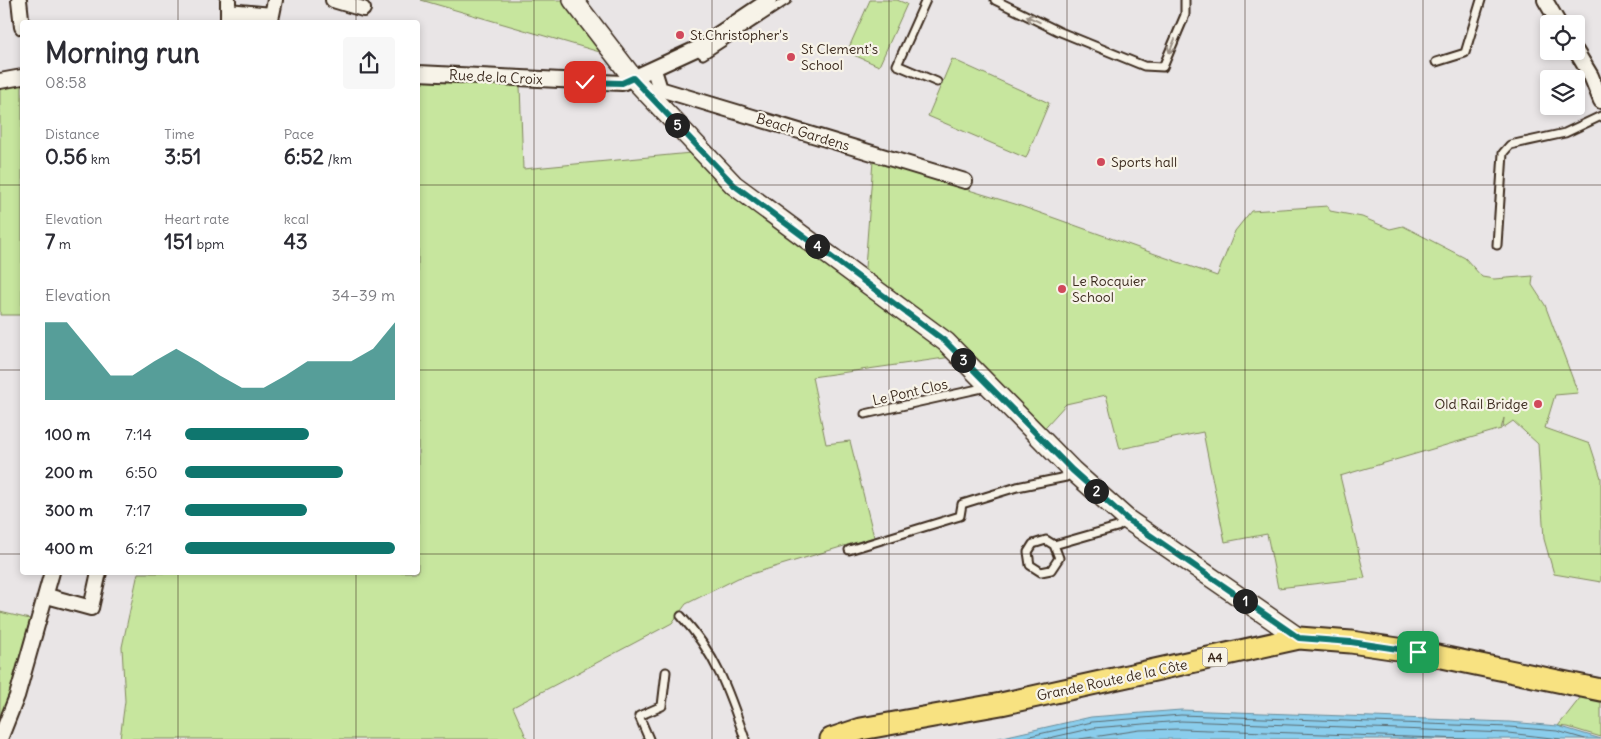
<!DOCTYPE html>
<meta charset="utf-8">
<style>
:root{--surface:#fff;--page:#f7f7f7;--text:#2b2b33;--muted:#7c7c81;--accent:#0f766e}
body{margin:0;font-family:Delius,sans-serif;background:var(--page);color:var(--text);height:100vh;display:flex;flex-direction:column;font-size:19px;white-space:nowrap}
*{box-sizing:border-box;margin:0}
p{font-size:16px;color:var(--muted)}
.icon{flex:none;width:28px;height:28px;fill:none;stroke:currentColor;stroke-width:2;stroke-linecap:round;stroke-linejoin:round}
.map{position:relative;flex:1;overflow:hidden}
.drawer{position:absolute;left:20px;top:20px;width:400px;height:555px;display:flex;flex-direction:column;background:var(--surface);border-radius:5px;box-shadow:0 2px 8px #0003}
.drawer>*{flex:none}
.fabs{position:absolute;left:1540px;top:15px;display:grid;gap:10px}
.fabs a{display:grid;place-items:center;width:45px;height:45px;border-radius:5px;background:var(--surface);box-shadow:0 2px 8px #0003;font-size:25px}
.pin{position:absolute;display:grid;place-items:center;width:42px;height:42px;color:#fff;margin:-21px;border-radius:10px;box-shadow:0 2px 8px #0006}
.km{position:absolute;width:25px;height:25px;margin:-12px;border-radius:50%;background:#222;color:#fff;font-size:14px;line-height:25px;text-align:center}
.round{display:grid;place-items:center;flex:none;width:52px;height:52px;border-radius:5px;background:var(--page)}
.headline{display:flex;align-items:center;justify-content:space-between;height:85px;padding:0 25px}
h1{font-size:28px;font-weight:800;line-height:38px}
.metrics{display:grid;grid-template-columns:repeat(3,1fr);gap:8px;height:85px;padding:5px 25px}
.metrics div{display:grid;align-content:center}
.metrics b{font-size:21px;font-weight:800}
.metrics small{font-size:14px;font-weight:400}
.metrics p{font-size:14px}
.chart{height:140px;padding:10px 25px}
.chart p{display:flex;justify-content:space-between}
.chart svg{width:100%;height:90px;margin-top:5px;fill:var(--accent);opacity:.7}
ul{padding:0 25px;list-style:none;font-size:16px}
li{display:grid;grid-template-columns:80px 60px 1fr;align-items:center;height:38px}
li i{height:12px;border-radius:6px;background:var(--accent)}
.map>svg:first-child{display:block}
.green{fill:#c7e69e;stroke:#81885e}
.water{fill:#8acdec;stroke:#6a8c9a}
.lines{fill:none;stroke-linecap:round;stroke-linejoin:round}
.shore{stroke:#5b6b70;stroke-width:1}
.service-casing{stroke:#3b2a1e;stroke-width:11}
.minor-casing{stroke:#3b2a1e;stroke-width:18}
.secondary-casing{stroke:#3b2a1e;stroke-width:22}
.primary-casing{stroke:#3b2a1e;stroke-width:25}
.service{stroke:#f7f3e8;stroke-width:7}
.minor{stroke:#f7f3e8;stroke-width:14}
.secondary{stroke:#f7f3e8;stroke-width:19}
.primary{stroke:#f8e281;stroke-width:21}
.oneway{stroke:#998e83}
.route-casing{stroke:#fff;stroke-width:10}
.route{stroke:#0f766e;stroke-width:6}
.grid{fill:none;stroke:#3b2a1e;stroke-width:1;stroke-opacity:0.55}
.poi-dot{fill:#d1495b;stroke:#f7f3e8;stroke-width:2}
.labels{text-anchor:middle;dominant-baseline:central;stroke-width:4.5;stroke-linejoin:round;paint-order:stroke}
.shield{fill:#f7f3e8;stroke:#73665b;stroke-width:1}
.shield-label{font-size:12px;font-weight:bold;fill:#3b2a1e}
.poi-label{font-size:14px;fill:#3b2a1e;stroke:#f7f3e8;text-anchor:start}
.street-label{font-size:14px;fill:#3b2a1e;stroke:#f7f3e8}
</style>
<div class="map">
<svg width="1601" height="739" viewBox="0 0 1601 739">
<rect width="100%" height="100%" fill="#e9e5e6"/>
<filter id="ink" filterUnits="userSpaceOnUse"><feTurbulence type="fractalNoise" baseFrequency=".02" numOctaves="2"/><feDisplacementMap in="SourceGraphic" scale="10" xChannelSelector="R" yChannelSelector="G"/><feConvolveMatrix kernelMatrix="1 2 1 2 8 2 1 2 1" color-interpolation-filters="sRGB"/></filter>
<g filter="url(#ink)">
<path class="green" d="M421 0H567L610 55Z
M870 0H897L907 4 879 66 847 52Z
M952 59 1049 103 1026 158 928 116Z
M418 79 520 85 523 169 691 153 952 357 812 377 826 444 850 441 874 537 738 578 686 604 672 623 513 707 527 739H120L125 701 122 647 138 573 418 572Z
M22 83V315H0V87Z
M873 161 1015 204 1217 276 1235 231 1251 211 1328 206 1330 211 1362 217 1390 229 1403 226 1465 258 1482 277 1494 279 1533 276 1532 285 1545 305 1578 393 1555 395 1545 428 1590 444 1601 478V582L1554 574 1544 539 1538 444 1513 421 1503 428 1504 418 1501 429 1340 476 1365 578 1278 588 1267 534 1225 542 1203 432 1120 449 1106 395 1066 404 1038 435 864 281Z
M0 612 34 620 0 731Z
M1584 693 1601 697V737L1568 727 1558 726Z"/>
<path class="water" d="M1181 710 1509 722 1558 726 1601 739H994L1091 717Z"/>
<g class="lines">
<path class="shore" d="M1017 739 1092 722 1181 715 1509 727 1557 731 1585 739
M1045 739 1093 728 1181 721 1508 733 1560 739
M1080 739 1140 730 1181 729 1465 739"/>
<defs>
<path id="service" d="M926 0 897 65 937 82
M995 0 1058 31 1144 66 1163 67 1185 15V0
M696 49 703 55 787 0
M1436 62 1465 53 1481 0
M1497 245 1503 153 1510 145 1565 133 1601 116
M865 414 987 387
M1054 545 1046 540 1033 544 1028 552 1030 565 1041 572 1051 570 1059 558 1054 545 1117 527 1126 521
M849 550 960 516 962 504 1017 487 1066 477 1072 470
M681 616C716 654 729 692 745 739
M649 739 639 716 662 706 666 672"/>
<path id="minor" d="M19 0 22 27
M228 0V22
M333 0 363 9
M1545 0 1559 24
M228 11 272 15 275 0
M1576 51 1591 76 1601 101
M654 70 660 89 965 181
M418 73 622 83 696 49 769 0
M0 81 22 77
M47 596 91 608 99 572
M0 739 17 696 52 572"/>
<path id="secondary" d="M573 0 633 78 734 185 946 342 1072 470 1128 520 1299 638"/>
<path id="primary" d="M831 739 861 729 1001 704 1299 638 1351 642 1418 652 1601 690"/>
</defs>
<use href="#service" class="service-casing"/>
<use href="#minor" class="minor-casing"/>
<use href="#secondary" class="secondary-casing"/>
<use href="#primary" class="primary-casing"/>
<use href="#service" class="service"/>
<use href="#minor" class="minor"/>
<use href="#secondary" class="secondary"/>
<use href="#primary" class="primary"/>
</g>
<defs><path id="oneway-shaft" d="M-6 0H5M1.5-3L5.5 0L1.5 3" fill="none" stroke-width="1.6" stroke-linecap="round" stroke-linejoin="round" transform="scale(1.25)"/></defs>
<g class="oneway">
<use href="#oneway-shaft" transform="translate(1033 19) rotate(-155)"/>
<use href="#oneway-shaft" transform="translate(1172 46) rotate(113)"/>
</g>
</g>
<g class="lines" filter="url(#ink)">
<defs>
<path id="route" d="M585 82 622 83 633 78 734 185 946 342 1072 470 1128 520 1299 638 1351 642 1418 652"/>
</defs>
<use href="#route" class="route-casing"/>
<use href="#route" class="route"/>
</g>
<path class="grid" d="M178 0V22M356 0V22M534 0V739M712 0V739M889 0V739M1067 0V739M1245 0V739M1423 0V739M0 185H22M418 185H1601M0 370H22M418 370H1601M0 554H22M418 554H1601M178 572V739M356 572V739"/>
<g class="poi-dot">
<circle cx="680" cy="35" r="5"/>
<circle cx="791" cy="57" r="5"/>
<circle cx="1101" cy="162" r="5"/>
<circle cx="1062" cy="289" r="5"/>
<circle cx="1538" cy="404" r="5"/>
</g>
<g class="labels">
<rect class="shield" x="1202.5" y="647.5" width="25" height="19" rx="4"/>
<g class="shield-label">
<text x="1215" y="657">A4</text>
</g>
<g class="poi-label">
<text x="690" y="35">St.Christopher's</text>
<text x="801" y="49">St Clement's<tspan x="801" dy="16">School</tspan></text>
<text x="1111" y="162">Sports hall</text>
<text x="1072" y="281">Le Rocquier<tspan x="1072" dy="16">School</tspan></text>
<text x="1528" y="404" text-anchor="end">Old Rail Bridge</text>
</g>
<g class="street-label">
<text transform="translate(496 77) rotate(3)">Rue de la Croix</text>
<text transform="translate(803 132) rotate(17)">Beach Gardens</text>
<text transform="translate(910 392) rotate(-13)">Le Pont Clos</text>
<text transform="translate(1112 680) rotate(-12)">Grande Route de la Côte</text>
</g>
</g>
</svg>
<div class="fabs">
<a><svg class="icon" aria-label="locate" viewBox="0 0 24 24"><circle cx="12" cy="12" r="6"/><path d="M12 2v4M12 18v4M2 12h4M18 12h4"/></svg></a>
<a><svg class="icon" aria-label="layers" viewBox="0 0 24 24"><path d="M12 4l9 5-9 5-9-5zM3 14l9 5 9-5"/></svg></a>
</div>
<div class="pin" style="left:1418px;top:652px;background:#1e9e55"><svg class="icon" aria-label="arrive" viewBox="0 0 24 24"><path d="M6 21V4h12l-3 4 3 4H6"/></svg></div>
<div class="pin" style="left:585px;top:82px;background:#d93025"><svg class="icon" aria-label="check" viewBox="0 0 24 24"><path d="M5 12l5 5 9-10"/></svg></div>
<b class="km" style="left:1245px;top:601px">1</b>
<b class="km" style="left:1096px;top:491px">2</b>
<b class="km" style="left:963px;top:360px">3</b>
<b class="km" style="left:817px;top:246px">4</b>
<b class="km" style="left:677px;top:125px">5</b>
<section class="drawer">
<div class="headline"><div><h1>Morning run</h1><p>08:58</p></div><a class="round"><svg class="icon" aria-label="share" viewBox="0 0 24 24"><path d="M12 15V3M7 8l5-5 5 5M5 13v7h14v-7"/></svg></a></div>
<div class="metrics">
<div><p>Distance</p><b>0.56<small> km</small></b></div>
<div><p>Time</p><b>3:51</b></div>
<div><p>Pace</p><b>6:52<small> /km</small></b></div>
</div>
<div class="metrics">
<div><p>Elevation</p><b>7<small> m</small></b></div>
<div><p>Heart rate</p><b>151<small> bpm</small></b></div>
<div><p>kcal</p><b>43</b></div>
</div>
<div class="chart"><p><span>Elevation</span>34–39 m</p>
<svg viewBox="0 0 160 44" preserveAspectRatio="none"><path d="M0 44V6L10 6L20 19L30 32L40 32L50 25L60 19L70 25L80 32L90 38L100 38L110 32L120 25L130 25L140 25L150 19L160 6V44z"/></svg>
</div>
<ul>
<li><b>100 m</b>7:14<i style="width:59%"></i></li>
<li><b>200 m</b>6:50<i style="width:75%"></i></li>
<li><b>300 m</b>7:17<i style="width:58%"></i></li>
<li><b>400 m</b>6:21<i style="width:100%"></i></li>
</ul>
</section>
</div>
